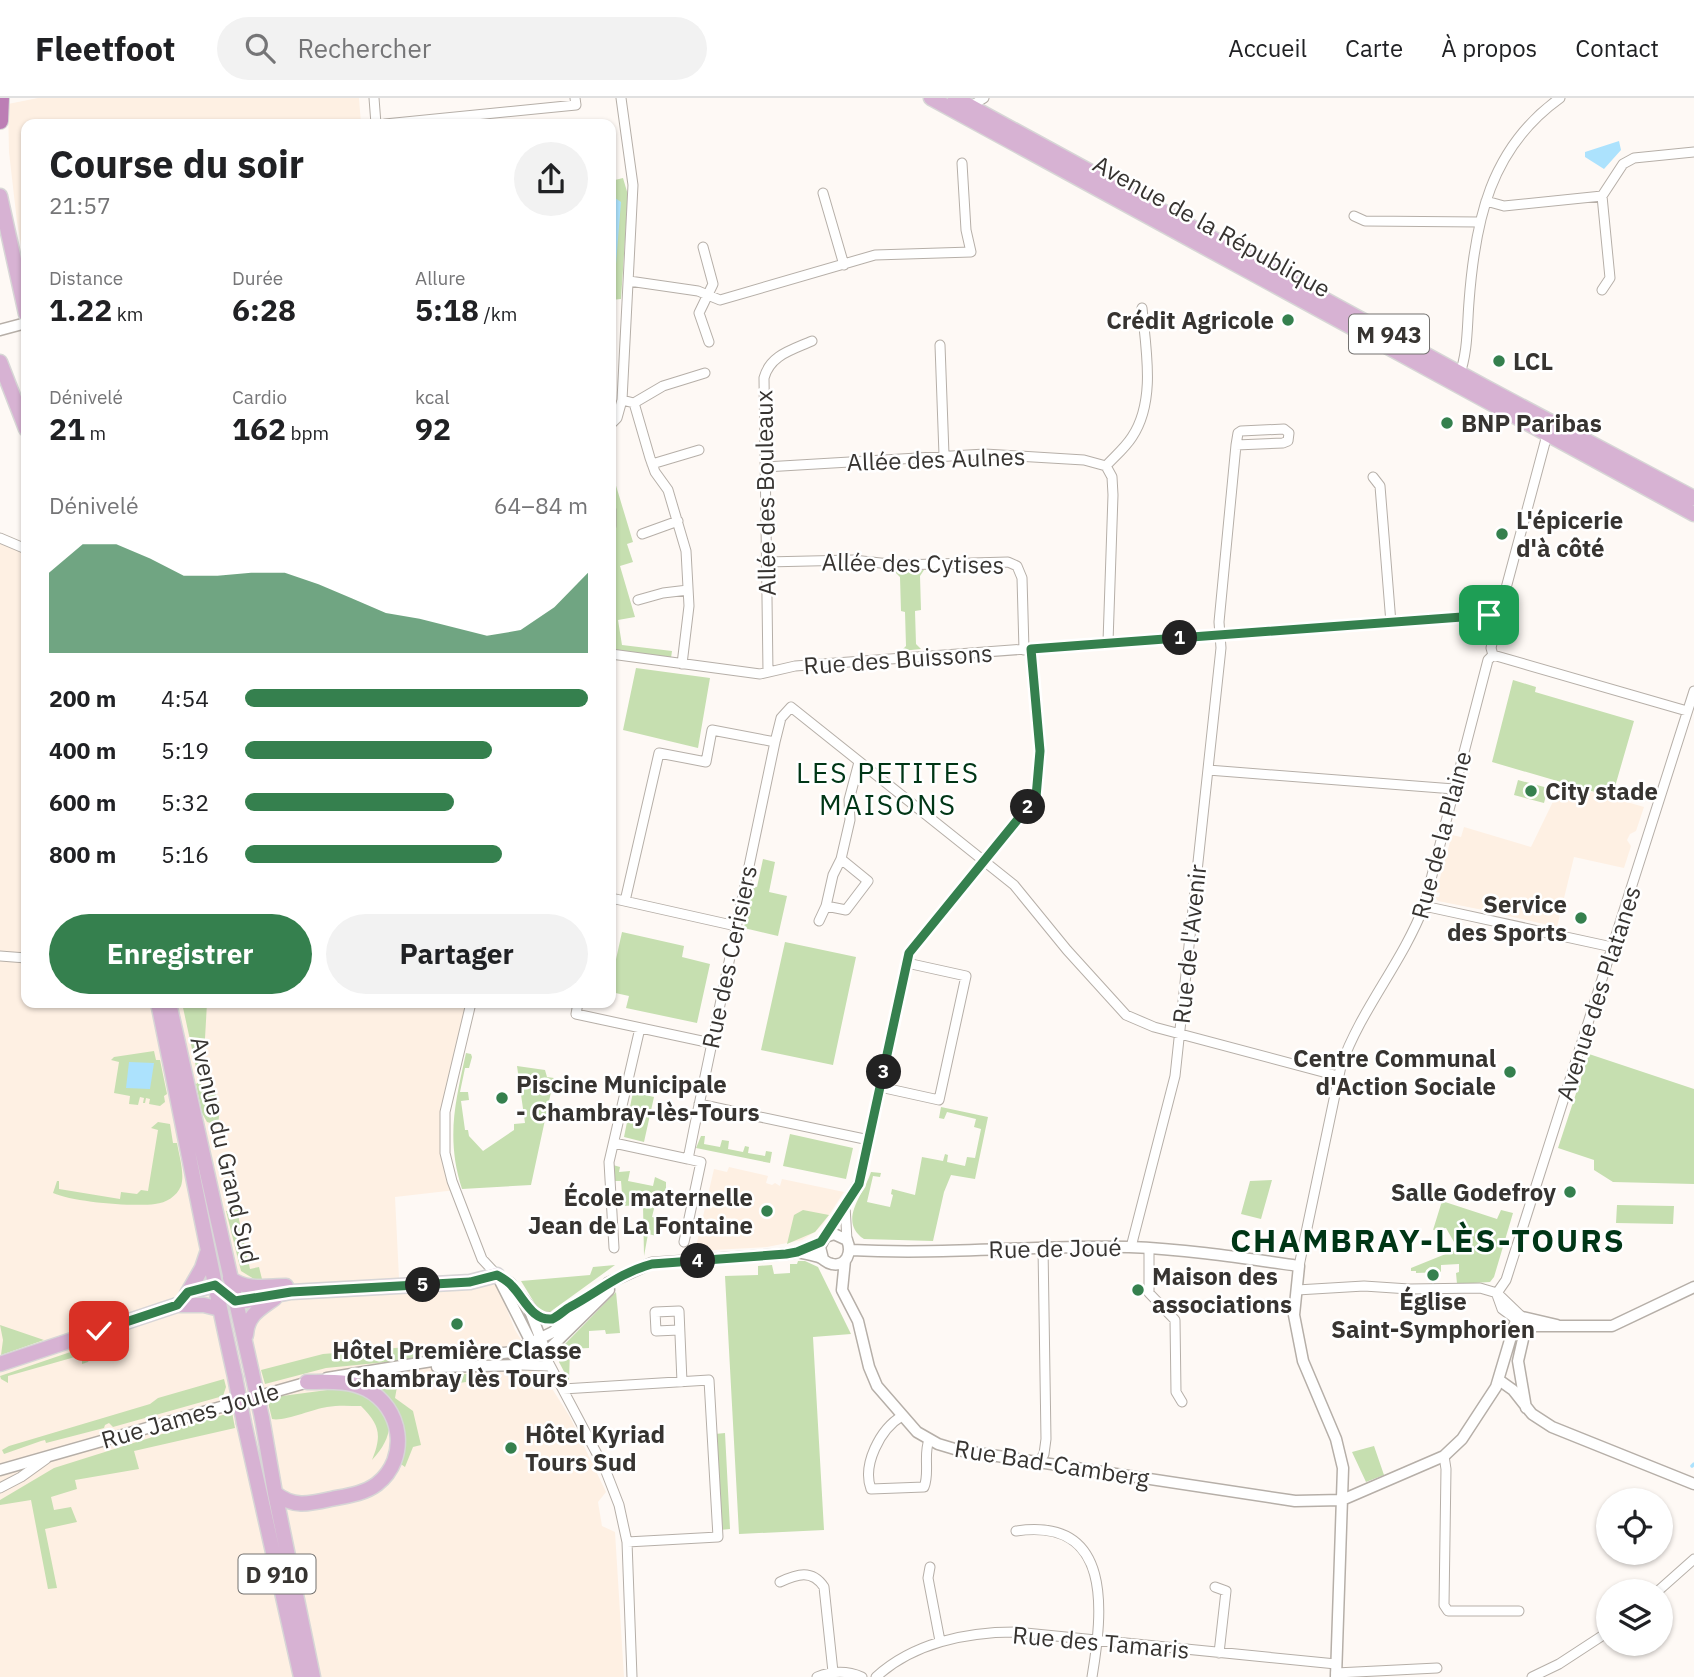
<!DOCTYPE html>
<html lang="fr">
<meta charset="utf-8">
<style>
:root{--surface:#fff;--page:#f2f2f2;--text:#202124;--muted:#757577;--line:#e0e0e0;--accent:#35804e}
body{margin:0;font-family:"IBM Plex Sans",sans-serif;background:var(--page);color:var(--text);height:100vh;display:flex;flex-direction:column;font-size:26px;white-space:nowrap}
*{box-sizing:border-box;margin:0}
p{font-size:23px;color:var(--muted)}
.icon{flex:none;width:38px;height:38px;fill:none;stroke:currentColor;stroke-width:2;stroke-linecap:round;stroke-linejoin:round}
.map{position:relative;flex:1;overflow:hidden}
.drawer{position:absolute;left:21px;top:21px;width:595px;height:889px;display:flex;flex-direction:column;background:var(--surface);border-radius:14px;box-shadow:0 2px 5px #0004}
.drawer>*{flex:none}
.buttons{position:absolute;left:1596px;top:1390px;display:grid;gap:14px}
.buttons a{display:grid;place-items:center;width:77px;height:77px;border-radius:50%;background:var(--surface);box-shadow:0 2px 5px #0004;font-size:35px}
.pin{position:absolute;display:grid;place-items:center;width:60px;height:60px;color:#fff;margin:-30px;border-radius:14px;box-shadow:0 4px 10px #0006}
.km{position:absolute;width:35px;height:35px;margin:-18px;border-radius:50%;background:#222;color:#fff;font-size:19px;line-height:35px;text-align:center}
.round{display:grid;place-items:center;flex:none;width:74px;height:74px;border-radius:37px;background:var(--page)}
.headline{display:flex;align-items:center;justify-content:space-between;height:119px;padding:0 28px}
h1{font-size:38px;font-weight:700;line-height:52px}
.figures{display:grid;grid-template-columns:repeat(3,1fr);gap:10px;height:119px;padding:7px 28px}
.figures div{display:grid;align-content:center}
.figures b{font-size:30px;font-weight:700}
.figures small{font-size:19px;font-weight:400}
.figures p{font-size:19px}
.chart{height:196px;padding:14px 28px}
.chart p{display:flex;justify-content:space-between}
.chart svg{width:100%;height:126px;margin-top:7px;fill:var(--accent);opacity:.7}
.primary-button{display:flex;gap:14px;margin-top:auto;padding:14px 28px}
.primary-button a{flex:1;height:80px;border-radius:42px;background:var(--accent);color:#fff;font-size:28px;font-weight:700;line-height:80px;text-align:center}
.primary-button a+a{background:var(--page);color:var(--text)}
ul{padding:0 28px;list-style:none;font-size:23px}
li{display:grid;grid-template-columns:112px 84px 1fr;align-items:center;height:52px}
li i{height:18px;border-radius:9px;background:var(--accent)}
header{display:flex;align-items:center;gap:42px;box-sizing:border-box;height:98px;padding:0 35px;background:var(--surface);border-bottom:2px solid var(--line)}
header strong{font-size:33px}
nav{display:flex;gap:38px;margin-inline-start:auto;font-size:24px}
.search{width:490px;height:63px;background:var(--page);display:flex;align-items:center;gap:18px;box-sizing:border-box;padding:0 24px;border-radius:38px;color:var(--muted);font-size:26px}
.map>svg:first-child{display:block}
.built{fill:#fef0e3}
.green{fill:#c6dfb0}
.water{fill:#ace2fd}
.lines{fill:none;stroke-linecap:round;stroke-linejoin:round}
.stream{stroke:#ace2fd;stroke-width:3.5}
.minor-casing{stroke:#b6afa8;stroke-width:11}
.tertiary-casing{stroke:#b6afa8;stroke-width:13}
.primary-casing{stroke:#d7d6d6;stroke-width:17}
.motorway-casing{stroke:#d7d6d6;stroke-width:18}
.minor{stroke:#fff;stroke-width:9}
.tertiary{stroke:#fff;stroke-width:10}
.primary{stroke:#d7b2d3;stroke-width:14}
.motorway{stroke:#bc7eb5;stroke-width:16}
.primary-bridge-casing{stroke:#d7d6d6;stroke-width:17;stroke-linecap:butt}
.primary-bridge{stroke:#d7b2d3;stroke-width:14}
.route-casing{stroke:#fff;stroke-width:14}
.route{stroke:#35804e;stroke-width:9}
.poi-dot{fill:#35804e;stroke:#fff;stroke-width:2.5}
.labels{text-anchor:middle;dominant-baseline:central;stroke-width:5;stroke-linejoin:round;paint-order:stroke}
.shield{fill:#fff;stroke:#73716f;stroke-width:2}
.shield-label{font-size:23px;font-weight:bold;fill:#373431}
.street-label{font-size:24px;fill:#373431;stroke:#fff}
.poi-label{font-size:24px;font-weight:bold;fill:#373431;stroke:#fff;text-anchor:start}
.quarter-label{font-size:28px;letter-spacing:2px;fill:#003616;stroke:#fff}
.district-label{font-size:32px;font-weight:bold;letter-spacing:2px;fill:#003616;stroke:#fff}
</style>
<header>
<strong>Fleetfoot</strong>
<div class="search"><svg class="icon" aria-label="search" viewBox="0 0 24 24"><circle cx="10" cy="10" r="6"/><path d="M15 15l6 6"/></svg>Rechercher</div>
<nav><a>Accueil</a><a>Carte</a><a>À propos</a><a>Contact</a></nav>
</header>
<div class="map">
<svg width="1694" height="1579" viewBox="0 0 1694 1579">
<rect width="100%" height="100%" fill="#fef9f5"/>
<path class="built" d="M38 0H359L361 26H26V174L17 124 9 54 8 6Z
M0 442 26 450V905H474L450 988 445 1042 456 1092 395 1099 399 1180 470 1176 496 1184 515 1232 570 1319 606 1394 598 1404 602 1428 615 1434 624 1579H0Z
M1562 685 1644 709 1636 733 1630 736 1627 742 1631 748 1624 770 1574 759 1557 829 1499 816 1491 811 1488 813 1438 803 1435 799H1439L1440 795 1436 794 1452 737 1461 739 1464 729 1531 749Z
M729 1069 768 1078 766 1085 772 1087 775 1085 780 1088 782 1081 844 1094 823 1126 815 1134 802 1142 767 1149 695 1153 714 1071 727 1074Z"/>
<path class="green" d="M623 80 628 97 621 201 611 202V83Z
M611 371 633 444 627 446 633 464 620 468 635 519 618 522 622 547 672 553 671 560 611 552V486L616 414 611 390Z
M924 472 920 478 921 512 915 513 916 546 921 551 901 553 906 548 905 514 901 513 900 479 894 473Z
M636 570 710 580 698 650 623 632Z
M1513 582 1536 589 1535 594 1634 623 1612 699 1492 664Z
M1518 682 1548 690 1544 705 1514 697Z
M763 761 775 764 769 794 787 798 778 838 744 830 753 788 757 789Z
M622 834 684 848 682 859 710 866 697 925 626 910 629 898 611 894V884Z
M785 844 856 859 833 967 761 952Z
M182 905H207L203 976 197 974Z
M154 953 156 962H160L167 996 164 998 165 1004 160 1008 149 1006 150 1001 146 1000 145 1005H143L144 1000 140 999 138 1007 129 1006 130 998 114 995 119 964 111 962 114 959Z
M466 955 471 956 472 959 469 970H465L460 994H468L469 1002 461 1003 465 1032H468L469 1038 483 1053 514 1032V1026L525 1025 517 968 545 972 547 979 554 980 531 1087 462 1091C446 1041 455 1005 466 955Z
M1589 956 1694 991V1086L1613 1084 1594 1072V1062L1558 1050Z
M199 984 202 988 214 990 220 1010 218 1027 207 1024 202 1015 196 986Z
M633 994 654 999 644 1044 624 1039Z
M941 1009 988 1019 975 1081 951 1077 944 1094 933 1143 864 1141C837 1123 864 1096 871 1074L881 1075 880 1079 873 1078 867 1104 890 1109 893 1097 891 1096 892 1091 915 1097 922 1059 943 1063 945 1056 948 1057 947 1064 965 1068 967 1059 975 1060 981 1031 974 1029 976 1021 947 1014 944 1021 939 1020Z
M158 1024 170 1026 173 1045H177C179 1057 185 1076 181 1088 177 1098 166 1105 155 1106 133 1109 73 1104 53 1095L57 1083H59V1091L120 1101 121 1094 137 1096 141 1092 148 1093 158 1032 151 1030Z
M790 1036 853 1050 846 1081 783 1068Z
M701 1038H705L704 1046 720 1049 722 1042 729 1043 728 1051 743 1054 745 1048 749 1049 748 1055 765 1058 766 1053 772 1054 770 1065 696 1050Z
M613 1067 620 1069 619 1074 630 1073 628 1083 653 1088 655 1079 666 1084V1096L658 1094 652 1119 661 1121 660 1125H657V1138L648 1136 644 1158 643 1107 623 1108 621 1083H613Z
M1272 1082 1261 1121 1241 1116 1250 1083Z
M1442 1103 1497 1121 1501 1112 1513 1115 1494 1179 1490 1184 1457 1186 1456 1175 1459 1174V1166L1441 1167V1174L1416 1175V1173H1411V1170L1458 1151 1446 1130 1433 1132Z
M1617 1107 1674 1108 1673 1126 1616 1125Z
M239 1112 247 1115 238 1117 250 1171 259 1169 262 1181H254L241 1173 226 1113Z
M803 1112 829 1117 815 1134 787 1146 794 1117Z
M798 1163H805L818 1169 851 1236 813 1239 824 1432 739 1436 725 1178 758 1177V1168L772 1167 774 1176 790 1175V1166H797Z
M615 1167 550 1214H544L537 1209 521 1183 590 1177 593 1169Z
M616 1194 620 1235 606 1236 605 1232 589 1233V1250L570 1251 569 1283 559 1264 563 1248Z
M0 1227 44 1242 1 1257 3 1242Z
M94 1246V1254L88 1264 82 1266V1257L8 1278V1285L1 1281 0 1278Z
M419 1248 418 1261 326 1270 265 1286 261 1272 323 1256Z
M467 1276 466 1284C444 1288 420 1285 397 1289L395 1300 413 1313 421 1347 413 1349 405 1369 398 1364 401 1345 373 1288 376 1281Z
M224 1281 226 1289 223 1298 113 1329 109 1325 105 1327 104 1330 46 1345 45 1342 41 1343 4 1356 2 1352 9 1348 150 1306 158 1300Z
M350 1289C357 1291 365 1293 371 1297 398 1317 392 1341 372 1362 382 1337 380 1327 361 1308 350 1308 338 1307 327 1309 313 1311 283 1324 272 1321L267 1300Z
M232 1314 235 1330 134 1353 139 1371 75 1382 77 1391 51 1399 54 1412 71 1409 77 1424 45 1431 57 1490 48 1491 31 1402 0 1407V1402L54 1370Z
M725 1335 730 1431 720 1432 715 1336Z
M1374 1348 1384 1377 1366 1384 1352 1354Z"/>
<path class="water" d="M1619 43 1621 52 1604 71 1585 59V54Z
M615 100 621 104 614 191 611 193V102Z
M129 964 154 965 150 991 126 990Z"/>
<g class="lines">
<path class="stream" d="M1692 1368 1694 1366"/>
<defs>
<path id="minor" d="M374 0 376 26
M971 8 984 0
M385 26 576 7 575 0
M823 95 844 167
M1602 98 1610 180 1602 192
M1486 103 1504 108 1602 98 1623 66 1634 60 1694 54
M1354 118 1365 123 1479 124
M703 149 713 186 699 215 709 244
M629 183 698 193 720 202 875 157 971 154 966 132 962 65
M940 247 944 357
M1459 278C1468 255 1467 228 1469 204 1475 123 1490 50 1560 0
M622 302 634 305 650 360 655 374 668 392 686 453 689 508 682 566
M634 305 663 288 705 275
M611 326 617 320 622 302 633 87 621 0
M652 366 699 352
M765 369 985 356 1084 362 1106 368
M1373 379 1380 388 1391 525
M611 412V428
M642 436 678 423
M0 440 26 451
M766 464 853 462 899 467 1008 464 1017 468 1022 480 1024 552
M638 502 663 495 688 492
M1108 544 1113 397 1112 379 1106 368C1114 359 1125 350 1132 339 1156 303 1146 252 1142 210
M611 556 760 576 795 568 1489 517 1498 520
M1493 557 1687 613
M768 574 764 280C770 257 792 252 812 243
M1208 672 1454 691
M841 761 833 777 826 808 846 812 868 783 841 761 850 722 849 702 859 664
M611 800 736 828
M625 803 659 655 706 664 712 632 775 644
M1424 808 1612 849
M819 823 826 808
M0 858 26 860
M471 905 445 1014V1055L452 1083 482 1161 497 1177
M578 905 576 916 711 945
M880 989 939 1002 966 878 907 865
M699 1006 869 1042
M614 1045 688 1061
M845 1108 847 1142
M825 1139 861 1080 909 855 1036 699 1040 653 1031 551
M684 1144 701 1064 688 1061 694 1031 775 644 781 620 791 609 1014 787 1067 852 1126 917 1154 929 1338 978
M1131 1149 1175 978 1221 550 1219 524 1236 347 1238 335 1241 333 1284 331 1289 335 1288 343 1283 345 1236 347
M614 1150 609 1064 640 930
M1149 1151V1195L1175 1222 1176 1294 1182 1304
M1299 1168 1341 968C1361 911 1402 865 1424 808L1488 562 1493 557 1491 550 1498 520 1547 337
M1297 1192 1364 1188 1409 1191 1480 1190 1497 1195 1522 1219
M1497 1195 1506 1182 1527 1116 1694 593
M1497 1197 1502 1211 1521 1225
M679 1232 656 1233 655 1214 679 1213 682 1284
M544 1256 605 1371 619 1407 627 1444 632 1579
M520 1267 550 1268
M563 1291 709 1282 718 1439 627 1444
M902 1318C880 1331 862 1367 871 1391L924 1389C930 1375 923 1357 929 1342
M1444 1358 1446 1371 1444 1507 1448 1513H1519
M1039 1364 1044 1356 1046 1341 1043 1149
M0 1390 21 1379 46 1361
M1016 1433C1113 1419 1103 1513 1092 1579
M930 1469 928 1480 940 1543
M780 1484C797 1476 812 1471 824 1489L833 1574
M1215 1489 1226 1493 1219 1555
M1658 1493 1694 1461
M1336 1575 1437 1570
M817 1579C832 1573 846 1572 862 1579
M876 1579C913 1545 966 1534 1015 1534L1336 1566
M1532 1579 1559 1566 1608 1534"/>
<path id="tertiary" d="M0 232 26 225
M851 1152C943 1157 1036 1147 1129 1149 1185 1151 1243 1160 1299 1168L1294 1217 1303 1263 1336 1341 1343 1370 1336 1579
M798 1154C805 1156 814 1157 821 1160 826 1163 826 1165 832 1166 847 1169 852 1154 847 1142L834 1136 825 1139 820 1149 823 1161
M845 1162 842 1192 858 1223 869 1269 877 1288 917 1334 938 1346 958 1352 1295 1403 1342 1402 1444 1358 1462 1341 1496 1289 1516 1222 1522 1219 1557 1227
M497 1177 510 1185 536 1217C553 1227 564 1212 579 1205
M497 1177 532 1246 537 1250
M530 1213 543 1247
M437 1269 517 1267 544 1256 609 1192
M327 1280 438 1262 512 1254 553 1234 608 1185 652 1165 786 1156 798 1154 821 1144
M1499 1282 1513 1292 1532 1316 1552 1329 1694 1386
M1526 1310 1518 1263 1526 1228H1612L1694 1189
M0 1372 312 1283"/>
<path id="primary" d="M931 0 1694 416
M955 0 1485 289 1694 400
M0 98 26 216
M0 264 26 331
M158 905C184 1030 207 1155 235 1279
M169 905 252 1275
M230 1180C246 1193 267 1188 286 1188
M188 1194 215 1187 222 1193
M187 1196 202 1170 207 1155
M230 1199 235 1203H246L291 1194 470 1184 497 1177
M246 1237C247 1217 260 1211 275 1200
M0 1266 177 1207H204L220 1211
M262 1320 275 1395 313 1579
M244 1325 301 1579
M275 1395C293 1410 309 1406 331 1401 346 1398 364 1396 377 1386 410 1360 402 1309 366 1291 348 1282 327 1284 307 1284"/>
<path id="motorway" d="M0 23 1 0"/>
</defs>
<use href="#minor" class="minor-casing"/>
<use href="#tertiary" class="tertiary-casing"/>
<use href="#primary" class="primary-casing"/>
<use href="#motorway" class="motorway-casing"/>
<use href="#minor" class="minor"/>
<use href="#tertiary" class="tertiary"/>
<use href="#primary" class="primary"/>
<use href="#motorway" class="motorway"/>
<defs>
<path id="primary-bridge" d="M252 1275 262 1320
M235 1279 244 1325"/>
</defs>
<use href="#primary-bridge" class="primary-bridge-casing"/>
<use href="#primary-bridge" class="primary-bridge"/>
</g>
<g class="lines">
<defs>
<path id="route" d="M99 1233 177 1207 188 1194 215 1187 235 1203 291 1194 470 1184 497 1177C502 1180 508 1183 512 1188 524 1200 532 1223 552 1221 559 1218 564 1212 570 1209 598 1194 621 1174 652 1166L786 1156 797 1154 821 1144 859 1086 909 855 1036 699 1040 653 1031 551 1489 517"/>
</defs>
<use href="#route" class="route-casing"/>
<use href="#route" class="route"/>
</g>
<g class="poi-dot">
<circle cx="1288" cy="222" r="7"/>
<circle cx="1499" cy="263" r="7"/>
<circle cx="1447" cy="325" r="7"/>
<circle cx="1502" cy="436" r="7"/>
<circle cx="1531" cy="693" r="7"/>
<circle cx="1581" cy="820" r="7"/>
<circle cx="1510" cy="974" r="7"/>
<circle cx="502" cy="1000" r="7"/>
<circle cx="1570" cy="1094" r="7"/>
<circle cx="767" cy="1113" r="7"/>
<circle cx="1433" cy="1177" r="7"/>
<circle cx="1138" cy="1192" r="7"/>
<circle cx="457" cy="1226" r="7"/>
<circle cx="511" cy="1350" r="7"/>
</g>
<g class="labels">
<g class="shield">
<rect x="1349" y="216.5" width="80" height="39" rx="5"/>
<rect x="238.5" y="1456.5" width="77" height="39" rx="5"/>
</g>
<g class="shield-label">
<text x="1389" y="236">M 943</text>
<text x="277" y="1476">D 910</text>
</g>
<g class="street-label">
<text transform="translate(1212 128) rotate(29)">Avenue de la République</text>
<text transform="translate(936 361) rotate(-2)">Allée des Aulnes</text>
<text transform="translate(765 395) rotate(-91)">Allée des Bouleaux</text>
<text transform="translate(913 465) rotate(1)">Allée des Cytises</text>
<text transform="translate(898 561) rotate(-4)">Rue des Buissons</text>
<text transform="translate(1441 737) rotate(-75)">Rue de la Plaine</text>
<text transform="translate(1189 846) rotate(-84)">Rue de l'Avenir</text>
<text transform="translate(729 859) rotate(-78)">Rue des Cerisiers</text>
<text transform="translate(1598 895) rotate(-72)">Avenue des Platanes</text>
<text transform="translate(225 1052) rotate(77)">Avenue du Grand Sud</text>
<text transform="translate(1055 1150) rotate(-1)">Rue de Joué</text>
<text transform="translate(190 1317) rotate(-16)">Rue James Joule</text>
<text transform="translate(1052 1365) rotate(9)">Rue Bad-Camberg</text>
<text transform="translate(1101 1544) rotate(5)">Rue des Tamaris</text>
</g>
<g class="poi-label">
<text x="1274" y="222" text-anchor="end">Crédit Agricole</text>
<text x="1513" y="263">LCL</text>
<text x="1461" y="325">BNP Paribas</text>
<text x="1516" y="422">L'épicerie<tspan x="1516" dy="28">d'à côté</tspan></text>
<text x="1545" y="693">City stade</text>
<text x="1567" y="806" text-anchor="end">Service<tspan x="1567" dy="28">des Sports</tspan></text>
<text x="1496" y="960" text-anchor="end">Centre Communal<tspan x="1496" dy="28">d'Action Sociale</tspan></text>
<text x="516" y="986">Piscine Municipale<tspan x="516" dy="28">- Chambray-lès-Tours</tspan></text>
<text x="1556" y="1094" text-anchor="end">Salle Godefroy</text>
<text x="753" y="1099" text-anchor="end">École maternelle<tspan x="753" dy="28">Jean de La Fontaine</tspan></text>
<text x="1152" y="1178">Maison des<tspan x="1152" dy="28">associations</tspan></text>
<text x="1433" y="1203" text-anchor="middle">Église<tspan x="1433" dy="28">Saint-Symphorien</tspan></text>
<text x="457" y="1252" text-anchor="middle">Hôtel Première Classe<tspan x="457" dy="28">Chambray lès Tours</tspan></text>
<text x="525" y="1336">Hôtel Kyriad<tspan x="525" dy="28">Tours Sud</tspan></text>
</g>
<g class="quarter-label">
<text x="888" y="674">LES PETITES<tspan x="888" dy="32">MAISONS</tspan></text>
</g>
<g class="district-label">
<text x="1428" y="1142">CHAMBRAY-LÈS-TOURS</text>
</g>
</g>
</svg>
<div class="buttons">
<a><svg class="icon" aria-label="locate" viewBox="0 0 24 24"><circle cx="12" cy="12" r="6"/><path d="M12 2v4M12 18v4M2 12h4M18 12h4"/></svg></a>
<a><svg class="icon" aria-label="layers" viewBox="0 0 24 24"><path d="M12 4l9 5-9 5-9-5zM3 14l9 5 9-5"/></svg></a>
</div>
<div class="pin" style="left:1489px;top:517px;background:#1e9e55"><svg class="icon" aria-label="arrive" viewBox="0 0 24 24"><path d="M6 21V4h12l-3 4 3 4H6"/></svg></div>
<div class="pin" style="left:99px;top:1233px;background:#d93025"><svg class="icon" aria-label="check" viewBox="0 0 24 24"><path d="M5 12l5 5 9-10"/></svg></div>
<b class="km" style="left:1180px;top:540px">1</b>
<b class="km" style="left:1028px;top:709px">2</b>
<b class="km" style="left:884px;top:974px">3</b>
<b class="km" style="left:698px;top:1163px">4</b>
<b class="km" style="left:423px;top:1187px">5</b>
<section class="drawer">
<div class="headline"><div><h1>Course du soir</h1><p>21:57</p></div><a class="round"><svg class="icon" aria-label="share" viewBox="0 0 24 24"><path d="M12 15V3M7 8l5-5 5 5M5 13v7h14v-7"/></svg></a></div>
<div class="figures">
<div><p>Distance</p><b>1.22<small> km</small></b></div>
<div><p>Durée</p><b>6:28</b></div>
<div><p>Allure</p><b>5:18<small> /km</small></b></div>
</div>
<div class="figures">
<div><p>Dénivelé</p><b>21<small> m</small></b></div>
<div><p>Cardio</p><b>162<small> bpm</small></b></div>
<div><p>kcal</p><b>92</b></div>
</div>
<div class="chart"><p><span>Dénivelé</span>64–84 m</p>
<svg viewBox="0 0 160 44" preserveAspectRatio="none"><path d="M0 44V16L10 6L20 6L30 11L40 17L50 17L60 16L70 16L80 20L90 25L100 30L110 32L120 35L130 38L140 36L150 28L160 16V44z"/></svg>
</div>
<ul>
<li><b>200 m</b>4:54<i style="width:100%"></i></li>
<li><b>400 m</b>5:19<i style="width:72%"></i></li>
<li><b>600 m</b>5:32<i style="width:61%"></i></li>
<li><b>800 m</b>5:16<i style="width:75%"></i></li>
</ul>
<div class="primary-button"><a>Enregistrer</a><a>Partager</a></div>
</section>
</div>
